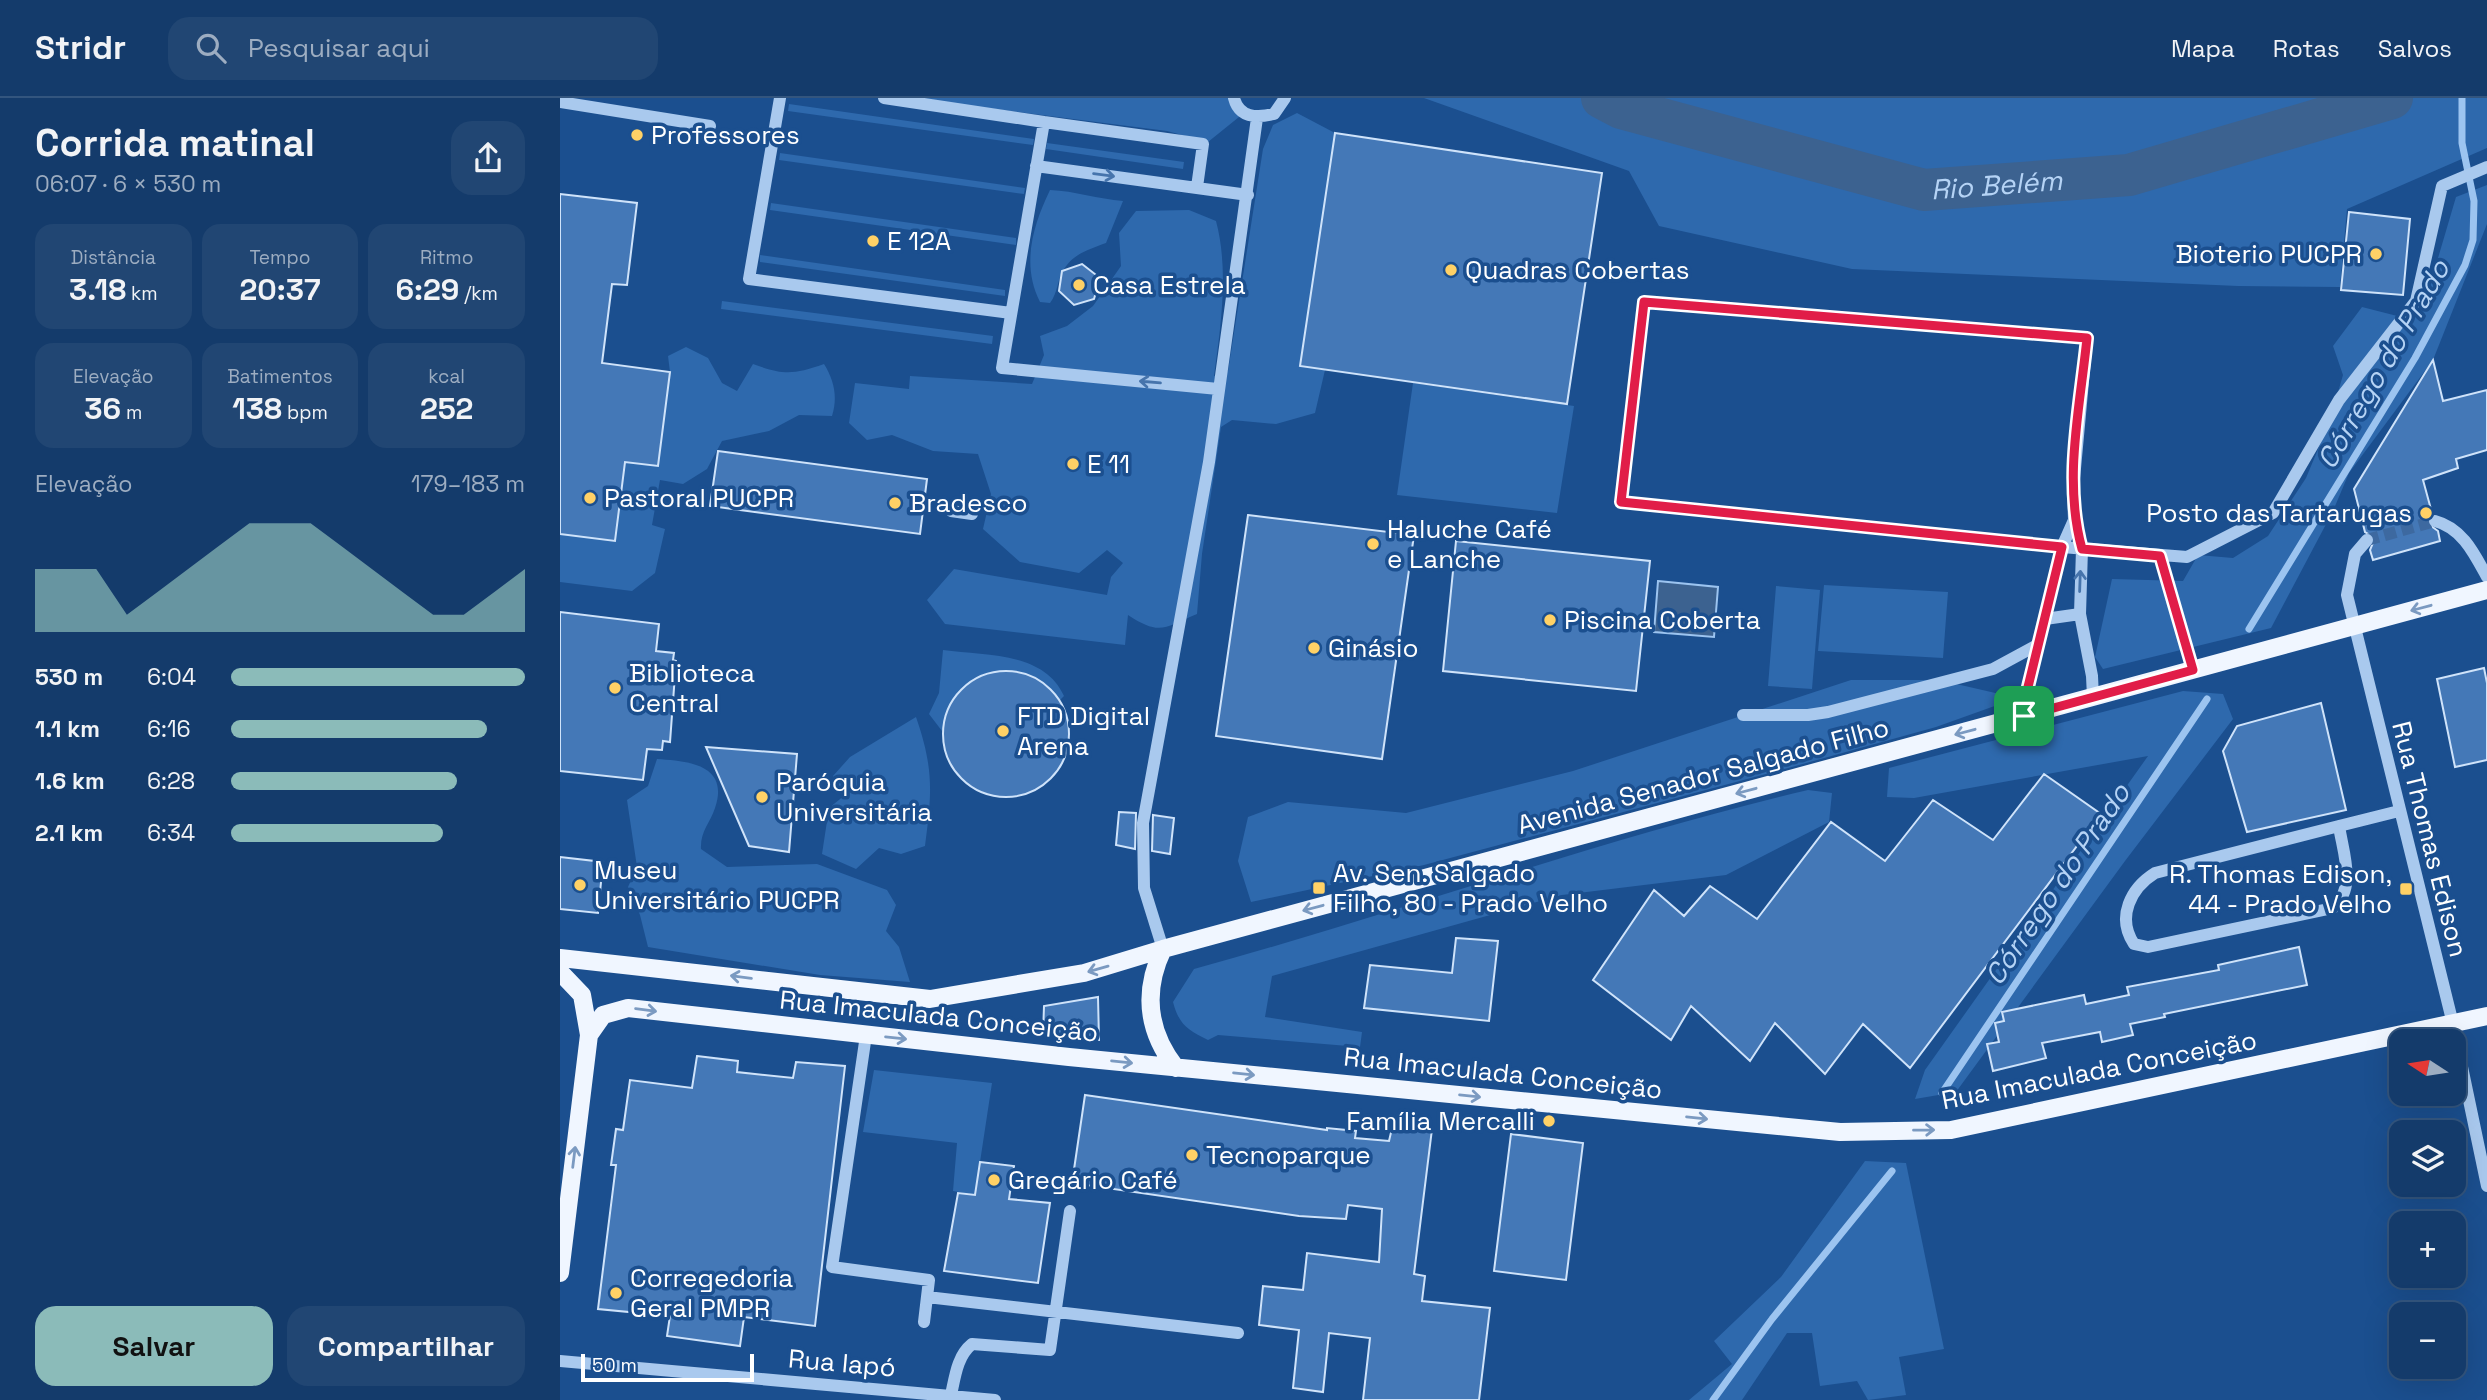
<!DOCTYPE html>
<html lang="pt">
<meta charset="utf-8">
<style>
:root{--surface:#143b6b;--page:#214673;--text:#f1f3f6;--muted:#9dadc1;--line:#33557e;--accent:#8bbbb9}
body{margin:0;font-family:"Space Grotesk",sans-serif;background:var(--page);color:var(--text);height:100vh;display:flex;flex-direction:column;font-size:26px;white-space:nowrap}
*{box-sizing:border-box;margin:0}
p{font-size:23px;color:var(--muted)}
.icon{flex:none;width:38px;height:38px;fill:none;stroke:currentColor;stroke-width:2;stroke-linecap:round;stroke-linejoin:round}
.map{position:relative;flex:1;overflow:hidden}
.details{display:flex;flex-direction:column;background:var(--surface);width:560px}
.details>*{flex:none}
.needle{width:46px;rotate:282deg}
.tools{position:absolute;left:1829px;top:931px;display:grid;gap:14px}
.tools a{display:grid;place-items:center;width:77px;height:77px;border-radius:14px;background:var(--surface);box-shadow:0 7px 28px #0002,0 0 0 2px var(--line);font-size:35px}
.scale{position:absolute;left:21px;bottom:18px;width:173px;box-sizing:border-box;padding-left:7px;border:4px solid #fff;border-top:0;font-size:19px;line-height:24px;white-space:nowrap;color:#fff;-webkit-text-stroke:5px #1b4f8f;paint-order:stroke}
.pin{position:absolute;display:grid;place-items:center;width:60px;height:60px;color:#fff;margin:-30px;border-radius:14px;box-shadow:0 4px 10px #0006}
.round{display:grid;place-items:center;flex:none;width:74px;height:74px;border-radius:21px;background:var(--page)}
.overview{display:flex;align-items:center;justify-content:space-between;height:119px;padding:0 35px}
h1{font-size:38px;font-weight:700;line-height:52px}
.metrics{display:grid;grid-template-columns:repeat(3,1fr);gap:10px;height:119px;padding:7px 35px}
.metrics div{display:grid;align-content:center;border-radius:18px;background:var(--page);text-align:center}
.metrics b{font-size:30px;font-weight:700}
.metrics small{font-size:19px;font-weight:400}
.metrics p{font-size:19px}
.chart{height:196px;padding:14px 35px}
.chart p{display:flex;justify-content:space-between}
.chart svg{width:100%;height:126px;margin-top:7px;fill:var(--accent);opacity:.7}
.primary-button{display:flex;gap:14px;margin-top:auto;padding:14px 35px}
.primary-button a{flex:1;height:80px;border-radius:21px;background:var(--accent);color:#111;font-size:28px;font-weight:700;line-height:80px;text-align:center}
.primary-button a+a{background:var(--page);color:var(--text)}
ul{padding:0 35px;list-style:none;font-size:23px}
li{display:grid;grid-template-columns:112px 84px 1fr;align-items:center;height:52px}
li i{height:18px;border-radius:9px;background:var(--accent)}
header{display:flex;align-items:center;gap:42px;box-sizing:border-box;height:98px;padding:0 35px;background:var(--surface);border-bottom:2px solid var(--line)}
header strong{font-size:33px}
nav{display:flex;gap:38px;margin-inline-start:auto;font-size:24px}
.search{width:490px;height:63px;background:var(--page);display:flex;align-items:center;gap:18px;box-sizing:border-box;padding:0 24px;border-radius:21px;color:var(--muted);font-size:26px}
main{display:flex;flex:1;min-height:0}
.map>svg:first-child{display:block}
.green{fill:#2e69ad}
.water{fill:#3c6290;stroke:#9cc4f0;stroke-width:2}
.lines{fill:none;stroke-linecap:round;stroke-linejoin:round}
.stream{stroke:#9cc4f0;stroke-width:7}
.river{stroke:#3c6290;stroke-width:42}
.building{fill:#4478b7;stroke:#cfe3fa;stroke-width:2}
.minor-tunnel{stroke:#3d69a0;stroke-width:12;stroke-dasharray:12 6;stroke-linecap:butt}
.minor{stroke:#a9c9ee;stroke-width:12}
.major{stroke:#f0f6ff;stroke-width:18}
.oneway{stroke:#4674ac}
.oneway2{stroke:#7b9ac1}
.route-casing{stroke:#fff;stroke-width:14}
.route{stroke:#e11d48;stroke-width:9}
.poi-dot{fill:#ffd166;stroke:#1b4f8f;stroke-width:2.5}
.labels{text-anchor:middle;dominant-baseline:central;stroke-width:7;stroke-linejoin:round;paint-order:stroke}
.poi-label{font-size:26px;fill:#fff;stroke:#1b4f8f;text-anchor:start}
.street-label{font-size:26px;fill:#fff;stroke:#1b4f8f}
.water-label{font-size:28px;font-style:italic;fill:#b5d3f5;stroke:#1b4f8f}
</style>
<header>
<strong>Stridr</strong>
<div class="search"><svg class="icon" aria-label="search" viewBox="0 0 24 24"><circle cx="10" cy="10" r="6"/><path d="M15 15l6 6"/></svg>Pesquisar aqui</div>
<nav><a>Mapa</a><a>Rotas</a><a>Salvos</a></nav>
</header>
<main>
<section class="details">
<div class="overview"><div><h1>Corrida matinal</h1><p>06:07 · 6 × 530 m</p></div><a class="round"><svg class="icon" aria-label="share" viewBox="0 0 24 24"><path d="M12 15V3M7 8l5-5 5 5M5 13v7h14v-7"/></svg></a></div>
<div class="metrics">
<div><p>Distância</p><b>3.18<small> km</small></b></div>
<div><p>Tempo</p><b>20:37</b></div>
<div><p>Ritmo</p><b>6:29<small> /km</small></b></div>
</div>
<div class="metrics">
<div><p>Elevação</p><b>36<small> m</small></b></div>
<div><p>Batimentos</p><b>138<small> bpm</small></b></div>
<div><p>kcal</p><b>252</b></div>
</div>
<div class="chart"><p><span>Elevação</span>179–183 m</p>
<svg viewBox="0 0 160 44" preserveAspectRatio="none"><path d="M0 44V22L10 22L20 22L30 38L40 30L50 22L60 14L70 6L80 6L90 6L100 14L110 22L120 30L130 38L140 38L150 30L160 22V44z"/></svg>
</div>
<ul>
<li><b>530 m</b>6:04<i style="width:100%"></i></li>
<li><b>1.1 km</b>6:16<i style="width:87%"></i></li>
<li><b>1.6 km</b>6:28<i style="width:77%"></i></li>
<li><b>2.1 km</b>6:34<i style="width:72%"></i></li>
</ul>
<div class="primary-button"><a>Salvar</a><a>Compartilhar</a></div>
</section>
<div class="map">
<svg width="1927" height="1302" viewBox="0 0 1927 1302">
<rect width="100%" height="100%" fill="#1b4f8f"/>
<path class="green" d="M349 0H673L679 19 648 44 607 33Z
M864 0H1927V50L1787 111 1780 189 1678 188 1292 171 1099 128 1069 73Z
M229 6 474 41 473 47 228 13Z
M737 15 775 35 740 268 765 272 755 315 716 326 672 322 661 329 642 456 637 516C604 530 600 538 568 517L565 547 385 526 367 502 394 471 547 497 551 479 563 465 547 452 519 475 460 464 423 431 431 396 418 356 373 353 332 337 307 342 289 325 295 285 349 291 350 278 472 286 484 257 480 238 507 228 533 208 561 168 559 135 576 113 629 112 656 123C669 172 661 227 654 278L668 273 703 51 713 27Z
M487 45 624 64 623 71 486 51Z
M220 55 465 90 464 96 219 62Z
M1927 87V126L1873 262 1789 375 1773 413 1711 530 1543 571 1535 559 1552 481 1623 483 1638 457 1673 460 1708 438 1746 380 1769 325 1783 277 1773 248 1802 209 1853 222 1868 194 1896 99Z
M490 92C515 93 538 101 563 103L546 145C530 151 512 156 503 173 497 183 498 194 490 205L480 204C461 167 473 127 490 92Z
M211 105 456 140V147L210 112Z
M200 157 445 192V198L200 164Z
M162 203 433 238 432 246 161 211Z
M126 249 148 260 162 285 177 293 193 266C223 277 233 277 264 266 274 282 278 299 272 318L239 317 209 333 162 343 147 371 123 386 100 382 92 427 105 431 95 475 72 493 0 484V436L55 443 65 364 98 367 110 274 108 258Z
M853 285 1014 308 997 415 837 397Z
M1264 487 1388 494 1383 560 1258 553Z
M1216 488 1260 492 1252 591 1208 588Z
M383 552C425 558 484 553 504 598L500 602C456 553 396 568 382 633L369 616 379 595Z
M1291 582H1379L1457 600 1376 629 1221 672 864 767 691 804 678 763 688 719 728 704 846 715 1013 673Z
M1623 593 1663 596 1673 621 1565 763 1396 994 1355 1001 1365 972 1588 658 1354 700 1327 699 1329 670Z
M356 619C374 671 372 695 365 748L341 756 319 750 296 771 262 756 269 710 285 697 273 678 290 659Z
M97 661C127 663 170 666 155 710 150 725 140 734 141 751L167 769 257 766 327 792 336 807 326 833 339 849 350 884 260 877 88 849 80 817 68 789 77 769 67 702 88 688Z
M1248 692 1272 695 1269 724 1166 777 1002 797 712 878 705 919 802 934 800 949 658 937 648 942C628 932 619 927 613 904L634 871C839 815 1040 741 1248 692Z
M314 972 432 985 415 1097 393 1093 397 1045 303 1034Z
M1305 1063 1346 1065 1384 1251 1339 1259 1346 1297 1308 1302 1297 1283 1260 1288 1252 1235H1227L1182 1302H1129L1172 1266 1154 1243 1221 1179Z"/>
<path class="water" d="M1098 483 1158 489 1154 539 1094 534Z"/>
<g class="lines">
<path class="stream" d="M1689 531 1855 260 1905 167 1913 142 1914 103 1902 45V0
M1382 995 1647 601
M1153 1302 1212 1221 1332 1073"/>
<path class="river" id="s1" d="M1042 0 1061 10 1364 92 1569 77 1832 0"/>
</g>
<path class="building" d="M775 35 1042 75 1007 306 740 268Z
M0 96 77 105 67 187 52 186 42 265 110 274 98 368 65 364 55 443 0 436Z
M1789 114 1850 121 1843 197 1781 192Z
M522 166 540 180 534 201 514 207 499 193 502 173Z
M1873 262 1883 303 1927 292V352L1896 361 1898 370 1863 382 1872 415 1867 425 1878 433 1880 443 1813 462 1810 452 1815 440 1805 434 1794 391Z
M158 353 367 381 360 436 150 408Z
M688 417 854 437 822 661 656 638Z
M896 443 1090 463 1076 593 883 573Z
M0 514 99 526 96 553 114 555 113 562 116 563 110 644 103 643 102 652 87 651 83 682 0 673Z
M1924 570 1927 585V662L1895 669 1877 581Z
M383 636a63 63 0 1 1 126 0a63 63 0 1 1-126 0Z
M1761 605 1786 712 1687 734 1663 653 1677 628Z
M146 649 237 656 229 754 189 748Z
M1484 676 1541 716 1350 970 1303 926 1265 976 1215 925 1190 963 1131 908 1111 942 1033 882 1094 792 1124 818 1150 788 1197 821 1271 724 1325 763 1373 702 1433 742Z
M559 714 576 715 575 751 556 747Z
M593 717 614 720 610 756 592 753Z
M0 759 43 764 38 815 0 811Z
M896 840 938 843 929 923 804 910 810 867 892 875Z
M1739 849 1747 887 1604 916 1605 919 1570 926 1573 937 1542 944 1540 934 1482 945 1486 960 1433 973 1427 946 1439 944 1435 925 1444 923 1442 914 1524 897 1526 906 1569 897 1567 889 1659 872 1658 867Z
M538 899 539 942 483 937 484 908Z
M137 958 178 963 177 974 233 980 236 964 285 968 255 1228 184 1219 180 1248 107 1238 110 1218 38 1211 56 1067H51L56 1031 63 1032 70 982 132 990Z
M525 997 767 1032V1030L796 1033 795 1040 829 1043 833 1026 872 1031 854 1176 865 1178 862 1203 930 1210 919 1302H803L810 1240 769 1235 763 1294 733 1290 739 1232 699 1227 703 1188 743 1192 747 1155 819 1164 822 1111 788 1107 786 1121 739 1118 512 1085Z
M951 1036 1023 1045 1006 1182 934 1173Z
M420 1064 454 1068 449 1101 490 1105 478 1185 384 1173 398 1095 415 1097Z"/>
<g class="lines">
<path class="minor-tunnel" d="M1807 442 1875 423"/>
<path class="minor" d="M220 0 189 181 451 215
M324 0 484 24 442 270 658 291
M674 0C679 20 697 20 714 16L725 0
M0 4 150 28
M484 24 643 46 637 89
M476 68 688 97
M391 413 412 416
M1875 423C1902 430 1914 455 1927 479
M1807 442 1795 456 1787 497 1893 926 1927 1088
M1600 458 1633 572
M1485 521 1520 516
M1533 599 1532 578 1520 516 1522 451 1514 422 1513 392 1527 240 1084 204 1061 404 1502 449 1627 459 1713 415 1779 302 1856 203 1882 88 1927 69
M1183 617H1248L1268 614 1433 571 1479 546
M1464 618 1467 593 1502 449 1514 422
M1779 728C1783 755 1797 790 1773 810L1588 849 1574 846C1556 819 1571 790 1595 775L1779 728 1839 713
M603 851 584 790 583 725 649 364 697 20
M306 937 272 1169 369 1182 364 1224
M367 1199 678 1235
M0 1263 435 1302
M391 1297C395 1279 397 1258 412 1246L490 1252 510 1113"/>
<path class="major" d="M603 851C583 893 587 933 616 970
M0 860 370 901 524 875 603 851 1927 492
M0 874 22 897 29 937 0 1175
M29 937 43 917 68 910 509 959 1280 1034 1391 1032 1927 918"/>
</g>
<defs><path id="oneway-shaft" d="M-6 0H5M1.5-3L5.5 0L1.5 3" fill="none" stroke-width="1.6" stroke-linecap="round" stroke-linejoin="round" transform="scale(1.75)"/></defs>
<g class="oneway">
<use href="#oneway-shaft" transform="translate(544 77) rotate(7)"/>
<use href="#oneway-shaft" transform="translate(590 284) rotate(-175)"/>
<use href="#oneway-shaft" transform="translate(1520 483) rotate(-88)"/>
</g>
<g class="oneway2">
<use href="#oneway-shaft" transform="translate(1861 510) rotate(165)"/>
<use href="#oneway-shaft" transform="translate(1405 634) rotate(165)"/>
<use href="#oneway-shaft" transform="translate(1186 693) rotate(165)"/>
<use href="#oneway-shaft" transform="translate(753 810) rotate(165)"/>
<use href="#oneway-shaft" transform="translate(538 871) rotate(164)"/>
<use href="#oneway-shaft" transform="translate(181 879) rotate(-173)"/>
<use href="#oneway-shaft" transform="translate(86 912) rotate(7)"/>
<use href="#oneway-shaft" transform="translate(336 940) rotate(6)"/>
<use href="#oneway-shaft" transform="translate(562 964) rotate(6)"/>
<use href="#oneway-shaft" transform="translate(684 976) rotate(6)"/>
<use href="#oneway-shaft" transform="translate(910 998) rotate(6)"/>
<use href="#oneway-shaft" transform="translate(1137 1020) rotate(6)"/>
<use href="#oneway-shaft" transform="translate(1364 1032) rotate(-1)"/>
<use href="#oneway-shaft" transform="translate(14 1059) rotate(-83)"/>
</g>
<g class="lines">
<defs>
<path id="route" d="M1084 204 1527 240C1520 310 1503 382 1522 451L1600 458 1633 572 1464 618 1467 593 1502 449 1061 404Z"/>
</defs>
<use href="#route" class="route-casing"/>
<use href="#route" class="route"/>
</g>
<g class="poi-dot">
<circle cx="77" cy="37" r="7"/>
<circle cx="313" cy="143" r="7"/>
<circle cx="1816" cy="156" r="7"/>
<circle cx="891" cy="172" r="7"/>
<circle cx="519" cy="187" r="7"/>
<circle cx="513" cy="366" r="7"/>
<circle cx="30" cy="400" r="7"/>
<circle cx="335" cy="405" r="7"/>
<circle cx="1866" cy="415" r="7"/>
<circle cx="813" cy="446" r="7"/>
<circle cx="990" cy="522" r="7"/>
<circle cx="754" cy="550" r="7"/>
<circle cx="55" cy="590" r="7"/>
<circle cx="443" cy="633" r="7"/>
<circle cx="202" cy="699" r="7"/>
<circle cx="20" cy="787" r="7"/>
<rect x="752" y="783" width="14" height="14" rx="3.5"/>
<rect x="1839" y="784" width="14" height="14" rx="3.5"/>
<circle cx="989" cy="1023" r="7"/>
<circle cx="632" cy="1057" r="7"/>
<circle cx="434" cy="1082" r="7"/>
<circle cx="56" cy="1195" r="7"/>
</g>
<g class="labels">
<g class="poi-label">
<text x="91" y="37">Professores</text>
<text x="327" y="143">E 12A</text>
<text x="1802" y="156" text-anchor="end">Bioterio PUCPR</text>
<text x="905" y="172">Quadras Cobertas</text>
<text x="533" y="187">Casa Estrela</text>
<text x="527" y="366">E 11</text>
<text x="44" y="400">Pastoral PUCPR</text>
<text x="349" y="405">Bradesco</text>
<text x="1852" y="415" text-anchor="end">Posto das Tartarugas</text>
<text x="827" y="431">Haluche Café<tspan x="827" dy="30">e Lanche</tspan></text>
<text x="1004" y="522">Piscina Coberta</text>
<text x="768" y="550">Ginásio</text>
<text x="69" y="575">Biblioteca<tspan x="69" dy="30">Central</tspan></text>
<text x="457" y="618">FTD Digital<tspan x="457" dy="30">Arena</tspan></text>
<text x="216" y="684">Paróquia<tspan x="216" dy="30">Universitária</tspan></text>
<text x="34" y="772">Museu<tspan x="34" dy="30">Universitário PUCPR</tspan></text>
<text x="773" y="775">Av. Sen. Salgado<tspan x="773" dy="30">Filho, 80 - Prado Velho</tspan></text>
<text x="1832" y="776" text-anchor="end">R. Thomas Edison,<tspan x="1832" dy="30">44 - Prado Velho</tspan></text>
<text x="975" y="1023" text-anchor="end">Família Mercalli</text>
<text x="646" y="1057">Tecnoparque</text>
<text x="448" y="1082">Gregário Café</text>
<text x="70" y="1180">Corregedoria<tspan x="70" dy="30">Geral PMPR</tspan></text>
</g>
<g class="street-label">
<text transform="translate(1143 678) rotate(-15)">Avenida Senador Salgado Filho</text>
<text transform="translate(1870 741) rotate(76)">Rua Thomas Edison</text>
<text transform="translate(379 918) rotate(6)">Rua Imaculada Conceição</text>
<text transform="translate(1539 972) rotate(-11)">Rua Imaculada Conceição</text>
<text transform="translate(943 975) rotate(6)">Rua Imaculada Conceição</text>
<text transform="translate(282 1265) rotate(5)">Rua Iapó</text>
</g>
<g class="water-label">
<text stroke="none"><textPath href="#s1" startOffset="408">Rio Belém</textPath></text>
<text transform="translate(1823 266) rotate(-60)">Córrego do Prado</text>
<text transform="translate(1497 786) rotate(-56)">Córrego do Prado</text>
</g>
</g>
</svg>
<div class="tools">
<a><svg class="needle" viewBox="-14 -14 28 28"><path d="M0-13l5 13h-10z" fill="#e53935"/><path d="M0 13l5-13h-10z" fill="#9dadc1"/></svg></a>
<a><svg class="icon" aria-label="layers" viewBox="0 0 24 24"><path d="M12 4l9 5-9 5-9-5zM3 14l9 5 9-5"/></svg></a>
<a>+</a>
<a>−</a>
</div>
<div class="scale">50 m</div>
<div class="pin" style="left:1464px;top:618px;background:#1e9e55"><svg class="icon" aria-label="arrive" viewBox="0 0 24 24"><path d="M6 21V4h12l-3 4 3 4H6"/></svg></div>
</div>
</main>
